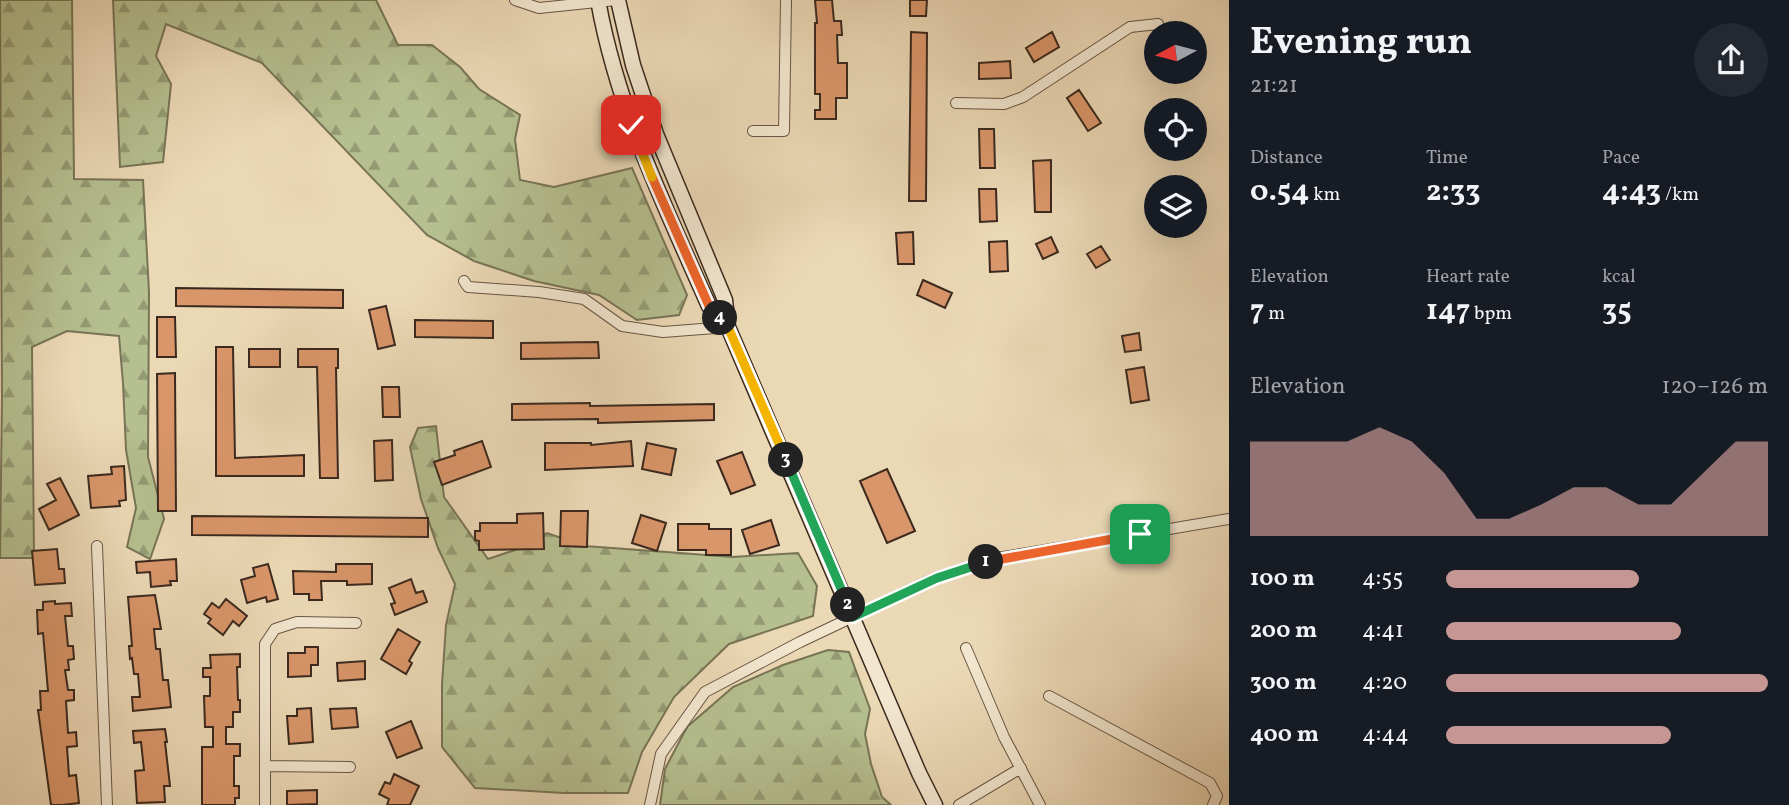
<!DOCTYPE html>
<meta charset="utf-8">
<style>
:root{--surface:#171b24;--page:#242831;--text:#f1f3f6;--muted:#9ea1a6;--accent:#c59692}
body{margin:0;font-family:Vollkorn,serif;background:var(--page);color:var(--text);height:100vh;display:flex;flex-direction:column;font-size:26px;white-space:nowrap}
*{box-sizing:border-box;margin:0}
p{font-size:23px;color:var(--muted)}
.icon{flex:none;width:38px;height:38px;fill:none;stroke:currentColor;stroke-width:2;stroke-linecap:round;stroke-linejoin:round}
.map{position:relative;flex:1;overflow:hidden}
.drawer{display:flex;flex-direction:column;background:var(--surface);width:560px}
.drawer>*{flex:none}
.needle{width:46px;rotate:263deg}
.controls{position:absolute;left:1144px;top:21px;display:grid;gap:14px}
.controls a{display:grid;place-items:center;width:63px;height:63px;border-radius:50%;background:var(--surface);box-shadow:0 7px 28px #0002;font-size:35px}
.pin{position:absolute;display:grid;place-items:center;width:60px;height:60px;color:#fff;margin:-30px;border-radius:14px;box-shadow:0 4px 10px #0006}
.km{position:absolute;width:35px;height:35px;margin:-18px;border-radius:50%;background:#222;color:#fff;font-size:19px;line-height:35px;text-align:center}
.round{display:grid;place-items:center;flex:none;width:74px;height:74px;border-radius:37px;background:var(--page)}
.headline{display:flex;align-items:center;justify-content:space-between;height:119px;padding:0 21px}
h1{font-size:38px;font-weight:700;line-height:52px}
.stats{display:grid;grid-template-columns:repeat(3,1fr);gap:10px;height:119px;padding:7px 21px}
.stats div{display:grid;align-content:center}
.stats b{font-size:30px;font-weight:700}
.stats small{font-size:19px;font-weight:400}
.stats p{font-size:19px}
.chart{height:196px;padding:14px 21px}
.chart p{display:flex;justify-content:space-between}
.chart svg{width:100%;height:126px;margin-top:7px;fill:var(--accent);opacity:.7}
ul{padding:0 21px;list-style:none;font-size:23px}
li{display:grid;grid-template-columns:112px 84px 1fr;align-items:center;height:52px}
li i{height:18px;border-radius:9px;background:var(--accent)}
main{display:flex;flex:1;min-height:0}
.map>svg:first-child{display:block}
.forest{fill:url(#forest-firs);stroke:#787456;stroke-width:2}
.building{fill:#d9966a;stroke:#3b291e;stroke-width:2}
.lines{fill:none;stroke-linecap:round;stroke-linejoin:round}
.street-casing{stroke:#675544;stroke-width:12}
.secondary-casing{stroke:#3b291e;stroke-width:17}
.street{stroke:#f2e6cf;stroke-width:10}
.secondary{stroke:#f2e6cf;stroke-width:14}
.split-1-casing{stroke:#fff;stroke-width:14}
.split-2-casing{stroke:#fff;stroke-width:14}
.split-3-casing{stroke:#fff;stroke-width:14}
.split-4-casing{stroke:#fff;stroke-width:14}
.split-5-casing{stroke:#fff;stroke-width:14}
.split-6-casing{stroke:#fff;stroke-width:14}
.split-1{stroke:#f0652b;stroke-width:9}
.split-2{stroke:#22a559;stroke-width:9}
.split-3{stroke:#22a559;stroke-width:9}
.split-4{stroke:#f5b400;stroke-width:9}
.split-5{stroke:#f0652b;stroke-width:9}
.split-6{stroke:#f5b400;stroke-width:9}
</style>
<main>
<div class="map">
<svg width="1229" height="805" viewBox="0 0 1229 805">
<defs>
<pattern id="forest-firs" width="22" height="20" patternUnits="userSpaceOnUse" patternTransform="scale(1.75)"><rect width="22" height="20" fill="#b5bf8f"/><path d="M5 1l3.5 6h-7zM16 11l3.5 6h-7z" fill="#949b74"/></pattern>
</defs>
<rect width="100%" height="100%" fill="#ebd8b5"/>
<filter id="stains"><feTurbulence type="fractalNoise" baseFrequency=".00286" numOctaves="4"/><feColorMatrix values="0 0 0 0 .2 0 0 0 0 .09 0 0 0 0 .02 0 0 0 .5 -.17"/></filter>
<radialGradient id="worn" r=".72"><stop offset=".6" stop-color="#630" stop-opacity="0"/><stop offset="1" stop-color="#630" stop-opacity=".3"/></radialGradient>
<path class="forest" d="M0 0H72L74 179 143 180 149 292 148 457 164 519 150 559 127 547 136 508 126 450 123 383 119 336 67 331 32 347 34 558H0L2 398Z
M113 0H376L398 45H432L460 67 479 89 520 115 515 139 520 180 554 187 632 168 687 295 679 315 637 320 599 295 534 281 474 261 427 235 262 63 166 24 156 56 171 84 163 162 120 167Z
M436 426 444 497 488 559 518 549 547 533 585 546 680 553 732 557 798 553 817 586 813 616 729 644 674 697 642 752 628 793H564L475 788 442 747V684L446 625 455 584 438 548 421 499 410 447 418 428Z
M828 650 849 652 870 709 865 734 871 764 882 797 891 805H660L665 769 687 727 733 687 783 665Z"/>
<path class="building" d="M815 0H832L834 21H841L842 35H837L838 63H847V98H836V119H815V110H820V94H815V23H817Z
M910 0H927L926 16H910Z
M911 32 927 33 926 201H909Z
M1052 32 1059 47 1034 62 1026 48Z
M1010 61 1011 78 979 79V63Z
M1079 90 1101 123 1088 131 1067 98Z
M979 129H994L995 168H980Z
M1051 160V212H1035L1033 161Z
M979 189H996L997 221 980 222Z
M913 232 914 264H898L896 233Z
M1051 237 1058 252 1043 259 1036 244Z
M1007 241 1008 271 990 272 989 242Z
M1101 246 1110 260 1096 268 1087 254Z
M923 280 952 293 945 308 917 295Z
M176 288 343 290V308L176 306Z
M386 306 395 345 378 349 369 310Z
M157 317H175L176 357H157Z
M415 320 493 321V338L415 337Z
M1139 333 1141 350 1125 352 1122 336Z
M598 342 599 358 521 359V343Z
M216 347H233L235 458 304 455V476H216Z
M249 349H280V367H249Z
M298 349H338V368H336L338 478H320L317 367H298Z
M1144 367 1149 400 1131 403 1126 370Z
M175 373 176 511H158L157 374Z
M382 387H399L400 417H383Z
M590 403V406L714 404V420L598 423V419L512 420V404Z
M392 440 393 480 375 481 374 441Z
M482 441 491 467 442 485 434 462 455 455 454 451Z
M631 441 633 466 545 470V443H591V445Z
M647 443 676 449 671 475 642 469Z
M742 452 755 485 731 494 717 461Z
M124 466 126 500 119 501 120 506 91 508 88 476 112 474 111 467Z
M887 469 915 531 887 543 860 481Z
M60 478 79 515 49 530 39 509 56 500 47 484Z
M561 511H588L587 547 560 546Z
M543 513 544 549 479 550V541L475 540V531H480V523H517V514Z
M641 515 666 523 657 551 632 543Z
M192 516 428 518V537L192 535Z
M771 520 779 545 750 554 742 530Z
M678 524H709V529H731V555H706V550H678Z
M57 549 59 569H64L65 583 35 585 32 551Z
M176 559 177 581H170L171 585 151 587 150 572 137 573 136 562Z
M268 564 278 599 267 602 266 597 247 603 241 580 255 576 253 568Z
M336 564H372V584L347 585V581H321L322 600H309V594H294L293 571 336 572Z
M411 579 416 593 423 591 427 602 395 615 391 604 395 603 389 588Z
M155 595 161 629H154L156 649H160L163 680H168L171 707 133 711 132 697H140L138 674H134L132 658 130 659 129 646H132L128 597Z
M226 599 247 616 239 626 233 621 223 635 208 623 211 619 204 614 212 603 219 608Z
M55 601V604L71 603 72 616H65L68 646H73L74 659 68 660 69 670H65L68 690H74V700L66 701 68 733 76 732 77 746 67 747 69 776 76 775 79 803 62 805H51L38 710H41L40 691H48L43 633 38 634 37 610H43V602Z
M398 629 420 642 409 661 412 663 406 674 381 659Z
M305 647H318V665H311V676L288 677V653H305Z
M240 654V667H237L238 700H240V712H233V727H226V744H240V756H234V786H239V798H235V805H202V747H213V727H205L204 696H210V677H203V668H211L210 655Z
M365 661V679L338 681 337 663Z
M311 708 313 742 289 744 287 716H297V709Z
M356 708 358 727 332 729 330 709Z
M411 721 422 748 397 758 386 732Z
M165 729 167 742H165L170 786H164L165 802 137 803 135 771 144 770 141 742 134 743 133 731Z
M394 774 419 786 410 805H387L389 799 379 794 385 782 390 784Z
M317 790V804L287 805V791Z"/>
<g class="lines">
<defs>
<path id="street" d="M515 0 539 8 616 0
M956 103 1004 104 1023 97 1130 27 1158 24
M753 131H784L786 0
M464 281 468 287 539 292 584 299 622 326 663 332 728 327
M97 546 107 805
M966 648 1004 737 1040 805
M1049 696 1210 783 1217 796 1213 805
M266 766 350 767
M265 805V644L275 629 297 622 356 623
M650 805 661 754 705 692 800 642 937 577 997 558 1229 519
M959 805 1021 768"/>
<path id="secondary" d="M598 0C617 108 665 207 709 306L728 327
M618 0 633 65 656 134 725 300 728 327 919 773 935 805"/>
</defs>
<use href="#street" class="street-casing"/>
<use href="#secondary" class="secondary-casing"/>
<use href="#street" class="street"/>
<use href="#secondary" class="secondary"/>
</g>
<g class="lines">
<defs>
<path id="split-1" d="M986 562 1140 534"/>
<path id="split-2" d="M848 605 853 617 937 578 986 562"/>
<path id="split-3" d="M786 460 848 605"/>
<path id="split-4" d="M720 318 728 327 786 460"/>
<path id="split-5" d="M652 177 709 306 720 318"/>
<path id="split-6" d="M631 125 652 177"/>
</defs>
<use href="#split-1" class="split-1-casing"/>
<use href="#split-2" class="split-2-casing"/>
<use href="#split-3" class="split-3-casing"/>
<use href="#split-4" class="split-4-casing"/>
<use href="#split-5" class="split-5-casing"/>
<use href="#split-6" class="split-6-casing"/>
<use href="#split-1" class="split-1"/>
<use href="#split-2" class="split-2"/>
<use href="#split-3" class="split-3"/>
<use href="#split-4" class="split-4"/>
<use href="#split-5" class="split-5"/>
<use href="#split-6" class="split-6"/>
</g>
<rect width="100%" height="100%" filter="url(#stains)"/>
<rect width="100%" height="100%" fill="url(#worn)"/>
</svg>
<div class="controls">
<a><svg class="needle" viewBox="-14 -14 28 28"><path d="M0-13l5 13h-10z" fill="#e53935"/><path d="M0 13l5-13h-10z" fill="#9ea1a6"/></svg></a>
<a><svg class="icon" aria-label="locate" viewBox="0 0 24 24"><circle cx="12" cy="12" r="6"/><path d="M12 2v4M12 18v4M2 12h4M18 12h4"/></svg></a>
<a><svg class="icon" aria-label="layers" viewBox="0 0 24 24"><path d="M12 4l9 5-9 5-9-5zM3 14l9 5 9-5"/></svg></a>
</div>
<div class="pin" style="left:1140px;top:534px;background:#1e9e55"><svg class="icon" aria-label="arrive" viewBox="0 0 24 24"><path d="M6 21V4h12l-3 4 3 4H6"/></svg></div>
<div class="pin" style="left:631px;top:125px;background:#d93025"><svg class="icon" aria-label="check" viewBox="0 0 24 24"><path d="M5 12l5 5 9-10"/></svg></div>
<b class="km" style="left:986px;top:562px">1</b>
<b class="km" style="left:848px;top:605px">2</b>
<b class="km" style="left:786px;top:460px">3</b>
<b class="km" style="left:720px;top:318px">4</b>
</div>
<section class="drawer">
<div class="headline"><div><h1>Evening run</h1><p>21:21</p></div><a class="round"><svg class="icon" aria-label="share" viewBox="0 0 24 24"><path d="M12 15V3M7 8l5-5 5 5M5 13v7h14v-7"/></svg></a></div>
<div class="stats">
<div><p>Distance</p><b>0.54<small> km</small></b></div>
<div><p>Time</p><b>2:33</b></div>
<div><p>Pace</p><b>4:43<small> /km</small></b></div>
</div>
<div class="stats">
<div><p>Elevation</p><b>7<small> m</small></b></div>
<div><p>Heart rate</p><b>147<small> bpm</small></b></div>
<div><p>kcal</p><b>35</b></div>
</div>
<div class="chart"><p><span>Elevation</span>120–126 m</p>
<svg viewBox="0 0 160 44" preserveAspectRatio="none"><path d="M0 44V11L10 11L20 11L30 11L40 6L50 11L60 22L70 38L80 38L90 33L100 27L110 27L120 33L130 33L140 22L150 11L160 11V44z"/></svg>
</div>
<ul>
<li><b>100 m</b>4:55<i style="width:60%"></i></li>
<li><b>200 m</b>4:41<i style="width:73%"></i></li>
<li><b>300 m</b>4:20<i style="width:100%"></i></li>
<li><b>400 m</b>4:44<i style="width:70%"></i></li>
</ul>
</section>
</main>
